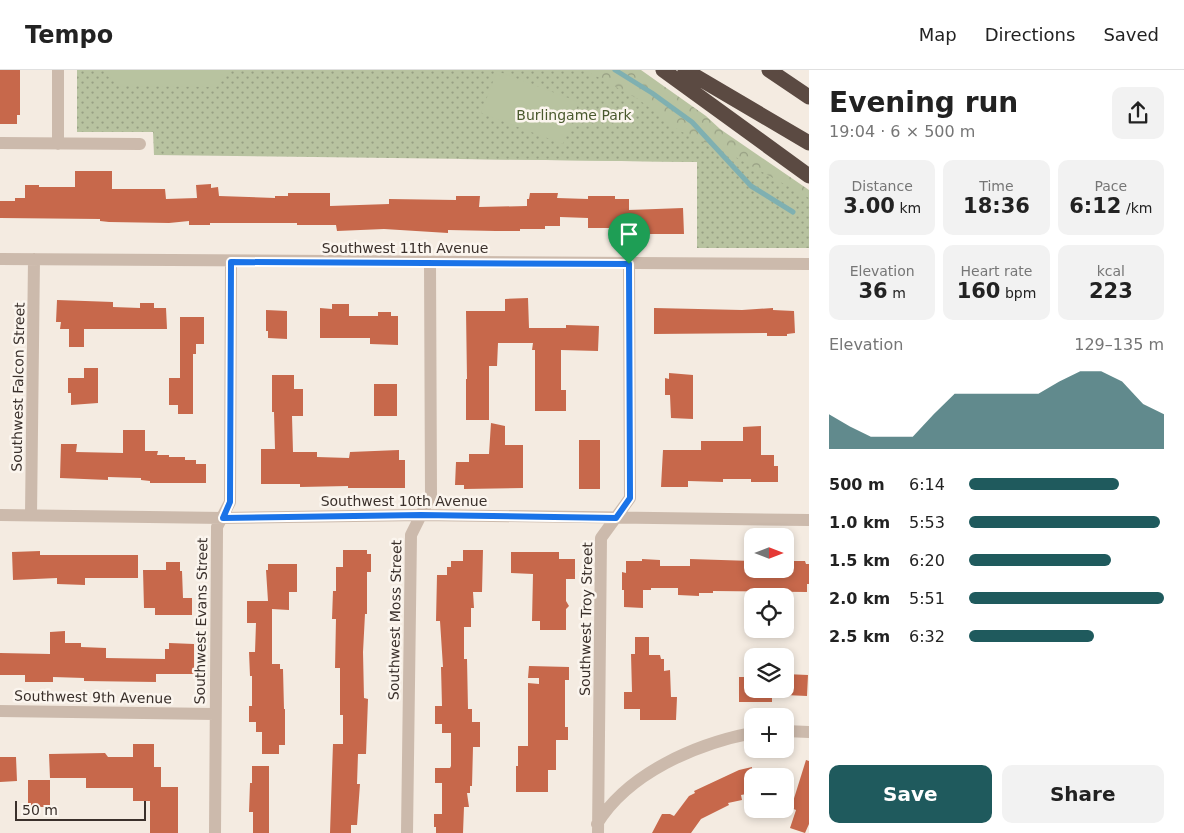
<!DOCTYPE html>
<meta charset="utf-8">
<style>
:root{--surface:#fff;--page:#f2f2f2;--text:#222;--muted:#767676;--line:#e0e0e0;--accent:#1f5a5d}
body{margin:0;font-family:"DejaVu Sans",sans-serif;background:var(--page);color:var(--text);height:100vh;display:flex;flex-direction:column;font-size:19px;white-space:nowrap}
*{box-sizing:border-box;margin:0}
p{font-size:16px;color:var(--muted)}
.icon{flex:none;width:28px;height:28px;fill:none;stroke:currentColor;stroke-width:2;stroke-linecap:round;stroke-linejoin:round}
.map{position:relative;flex:1;overflow:hidden}
.side{display:flex;flex-direction:column;background:var(--surface);width:375px}
.side>*{flex:none}
.needle{width:32px;rotate:90deg}
.controls{position:absolute;left:744px;top:458px;display:grid;gap:10px}
.controls a{display:grid;place-items:center;width:50px;height:50px;border-radius:10px;background:var(--surface);box-shadow:0 2px 8px #0003;font-size:25px}
.scale{position:absolute;left:15px;bottom:12px;width:131px;box-sizing:border-box;padding-left:5px;border:2px solid #3a302b;border-top:0;font-size:14px;line-height:18px;white-space:nowrap;color:#3a302b;-webkit-text-stroke:4px #fbf5ee;paint-order:stroke}
.pin{position:absolute;display:grid;place-items:center;width:42px;height:42px;color:#fff;margin:-51px -21px;border-radius:50% 50% 50% 0;rotate:-45deg;box-shadow:0 0 5px #0007}
.pin .icon{rotate:45deg}
.round{display:grid;place-items:center;flex:none;width:52px;height:52px;border-radius:10px;background:var(--page)}
.head{display:flex;align-items:center;justify-content:space-between;height:85px;padding:0 20px}
h1{font-size:28px;font-weight:700;line-height:38px}
.metrics{display:grid;grid-template-columns:repeat(3,1fr);gap:8px;height:85px;padding:5px 20px}
.metrics div{display:grid;align-content:center;border-radius:10px;background:var(--page);text-align:center}
.metrics b{font-size:21px;font-weight:700}
.metrics small{font-size:14px;font-weight:400}
.metrics p{font-size:14px}
.chart{height:140px;padding:10px 20px}
.chart p{display:flex;justify-content:space-between}
.chart svg{width:100%;height:90px;margin-top:5px;fill:var(--accent);opacity:.7}
.primary-button{display:flex;gap:10px;margin-top:auto;padding:10px 20px}
.primary-button a{flex:1;height:58px;border-radius:10px;background:var(--accent);color:#fff;font-size:20px;font-weight:700;line-height:58px;text-align:center}
.primary-button a+a{background:var(--page);color:var(--text)}
ul{padding:0 20px;list-style:none;font-size:16px}
li{display:grid;grid-template-columns:80px 60px 1fr;align-items:center;height:38px}
li i{height:12px;border-radius:6px;background:var(--accent)}
header{display:flex;align-items:center;gap:30px;box-sizing:border-box;height:70px;padding:0 25px;background:var(--surface);border-bottom:1px solid var(--line)}
header strong{font-size:24px}
nav{display:flex;gap:28px;margin-inline-start:auto;font-size:18px}
main{display:flex;flex:1;min-height:0}
.map>svg:first-child{display:block}
.forest{fill:url(#forest-crowns)}
.park{fill:url(#park-dots)}
.pitch{fill:#b8c3a0}
.lines{fill:none;stroke-linecap:round;stroke-linejoin:round}
.stream{stroke:#7fb0b1;stroke-width:5}
.building{fill:#c7684b}
.street{stroke:#ccbaac;stroke-width:12}
.highway{stroke:#5b4a42;stroke-width:15}
.route-casing{stroke:#fff;stroke-width:10}
.route{stroke:#1a73e8;stroke-width:6}
.labels{text-anchor:middle;dominant-baseline:central;stroke-width:5;stroke-linejoin:round;paint-order:stroke}
.park-label{font-size:14px;fill:#4a592e;stroke:#fbf5ee}
.street-label{font-size:14px;fill:#3a302b;stroke:#fbf5ee}
</style>
<header>
<strong>Tempo</strong>
<nav><a>Map</a><a>Directions</a><a>Saved</a></nav>
</header>
<main>
<div class="map">
<svg width="809" height="763" viewBox="0 0 809 763">
<defs>
<pattern id="forest-crowns" width="20" height="18" patternUnits="userSpaceOnUse" patternTransform="scale(1.25)"><rect width="20" height="18" fill="#b8c3a0"/><path d="M2 6a3 3 0 1 1 6 0M12 15a3 3 0 1 1 6 0" fill="none" stroke="#979f83"/></pattern>
<pattern id="park-dots" width="8" height="8" patternUnits="userSpaceOnUse" patternTransform="scale(1.25)"><rect width="8" height="8" fill="#b8c3a0"/><path d="M2 2h.1M6 6h.1" fill="none" stroke="#979f83" stroke-width="1.8" stroke-linecap="round"/></pattern>
</defs>
<rect width="100%" height="100%" fill="#f4ebe1"/>
<path class="forest" d="M518 0H641L706 46 720 59 809 120V178H697V92L459 89Z"/>
<path class="park" d="M77 0H585L638 29 680 61 730 84 809 128V178H697V92L154 85 153 62H77Z"/>
<path class="pitch" d="M104 0H230V1L217 17 119 16 104 3Z
M497 1 579 32 563 74 481 43Z"/>
<g class="lines">
<path class="stream" d="M615 0 652 23 692 52 751 116 793 142"/>
</g>
<path class="building" d="M0 0H20V45H17V54H0Z
M75 101H112V119H165L166 129 197 128 196 115 211 114V118L218 117 219 126 275 128V126H288V123H330V136L389 134V129L456 130V126H480L479 137 527 136V129H529L530 123H558L557 128 588 129V126H615V129H629V140L683 138 684 164H635V158H588V148L560 147V156H545V159H520V161H496L448 160V163L384 159 337 161 336 155H297V153H210V155H189V151L169 153 109 152 100 151V149L0 148V131H15V128H25V115H39V117H75Z
M528 228 529 258H566V255L599 256 598 281 561 280V320H566V341H535V280H532L533 273H498L497 296H489V350H466V309H467L466 241H505V229Z
M57 230 113 232V237L140 238V233H154V238H166L167 259H84V277H69V259H60L61 252H56Z
M332 234H349V246H378V242H391V246H398V275L370 274V268H320V238L332 239Z
M654 238 742 240 773 238V240L794 241 795 263 787 264V266H767V263L654 264Z
M266 240 287 241V269L268 268V261H266Z
M180 247H204V274H196V284H193V344H178V335H169V308H180Z
M84 298H98V333L71 335V323H68V308H84Z
M669 303 693 305V349L671 348 670 325H665V308L669 309Z
M272 305H294V319H303V346H292L293 382H317V387L349 388 350 382 399 380V390H405V418H348V416L300 417V414H261V379H275L274 342H272Z
M374 314H397V346H374Z
M491 353 505 356V375H523V418L464 419V415H455L456 392H469V384H489Z
M761 356V385H774V396H778V412H751V409H723V412L688 411V417H661L663 380H701V371H743V357Z
M123 360H145V381H158L157 385H169V387H185V390H196V394H206V413H150V411L141 410V408L108 407V410L60 408 61 374H77L76 382 123 383Z
M579 370H600V419H579Z
M343 480H367V484H371V502H367V544H365L363 582 364 628 368 629 366 684H358L357 714H360L357 755H351V763H330L333 674H343V645H340V598H335L336 549H332L333 521H336V497H343Z
M463 480H483L482 522H473L474 538H471V557H464V589H467L468 639H472V652H480V677H473L472 716H470V723H467L469 737H464L463 763H436V757H434V744H442V713H435V698H450L451 696V663H442V654H435V636H442L441 597H443L440 551H436L437 505H447V497H451V491H463Z
M40 481V485H138V508H85V515L57 514V508L13 510 12 482Z
M511 482H559V489H575V509H566V531L569 536 566 539V560H540V551H532L533 504 511 503Z
M642 489 660 490V496H690V489L752 491V499H785V491H805L806 494H809V514H807V522L713 521V523H699V526L678 525V518H651V520H643V538L624 537V520H622V502L626 503V491H642Z
M166 492H180V501H182L183 528H192V545H155V538H144L143 500H166Z
M268 494H297V522H289V540L272 539V594H280V599H283L284 639H285V675H279V684H262V662H256V652H249V636H252V606H250L249 582H255L256 553H247V531H268L266 500H268Z
M65 561V573H81V577L106 578V588L165 589V579H169V573L194 574V604H156V612L84 611V608L53 607V612H25V605H0V583L50 584V562Z
M635 567H649V585H660L661 589H664V601L670 600 671 627H677L676 650H640V639H624V622H632L631 584H635Z
M529 596 569 597V610H565V657H568V670H556V700H548V722H516V696H518V676H528V613L539 614V608H528Z
M785 604 808 605 807 626 785 625Z
M739 607H752V619H772V632H739Z
M133 674H154V697H161V717H178V763H150V731H133V718H86V708H50L49 684 105 683 108 687H133Z
M0 687H16L17 711 0 712Z
M806 690 809 691V754L805 763 790 758 796 740 791 738Z
M252 696H269V763H253V742H249L250 713H252Z
M752 697V723L741 725 742 730 728 733 729 735 701 749 691 763H652L662 744H670L674 746 689 726 695 723 694 721 739 700Z
M28 710H50V737H28Z"/>
<g class="lines">
<path class="street" d="M58 0V74
M0 73 140 74
M0 189 809 194
M0 445 223 448 421 445 809 450
M31 445 34 189
M0 641 215 644
M785 661 809 662
M597 754C628 703 696 674 752 663
M215 763 217 462V457L230 432 231 192
M407 763 411 465 431 425 430 193
M598 763 601 468 630 428 629 193"/>
<path class="highway" d="M663 0 809 106
M685 0 809 73
M769 0 809 27"/>
</g>
<g class="lines">
<defs>
<path id="route" d="M231 192 629 194 630 428 616 448 421 445 223 448 230 432Z"/>
</defs>
<use href="#route" class="route-casing"/>
<use href="#route" class="route"/>
</g>
<g class="labels">
<g class="park-label">
<text x="574" y="45">Burlingame Park</text>
</g>
<g class="street-label">
<text x="405" y="178">Southwest 11th Avenue</text>
<text transform="translate(18 317) rotate(-89)">Southwest Falcon Street</text>
<text x="404" y="431">Southwest 10th Avenue</text>
<text transform="translate(586 549) rotate(-89)">Southwest Troy Street</text>
<text transform="translate(395 550) rotate(-89)">Southwest Moss Street</text>
<text transform="translate(201 551) rotate(-89)">Southwest Evans Street</text>
<text transform="translate(93 627) rotate(1)">Southwest 9th Avenue</text>
</g>
</g>
</svg>
<div class="controls">
<a><svg class="needle" viewBox="-14 -14 28 28"><path d="M0-13l5 13h-10z" fill="#e53935"/><path d="M0 13l5-13h-10z" fill="#767676"/></svg></a>
<a><svg class="icon" aria-label="locate" viewBox="0 0 24 24"><circle cx="12" cy="12" r="6"/><path d="M12 2v4M12 18v4M2 12h4M18 12h4"/></svg></a>
<a><svg class="icon" aria-label="layers" viewBox="0 0 24 24"><path d="M12 4l9 5-9 5-9-5zM3 14l9 5 9-5"/></svg></a>
<a>+</a>
<a>−</a>
</div>
<div class="scale">50 m</div>
<div class="pin" style="left:629px;top:194px;background:#1e9e55"><svg class="icon" aria-label="arrive" viewBox="0 0 24 24"><path d="M6 21V4h12l-3 4 3 4H6"/></svg></div>
</div>
<section class="side">
<div class="head"><div><h1>Evening run</h1><p>19:04 · 6 × 500 m</p></div><a class="round"><svg class="icon" aria-label="share" viewBox="0 0 24 24"><path d="M12 15V3M7 8l5-5 5 5M5 13v7h14v-7"/></svg></a></div>
<div class="metrics">
<div><p>Distance</p><b>3.00<small> km</small></b></div>
<div><p>Time</p><b>18:36</b></div>
<div><p>Pace</p><b>6:12<small> /km</small></b></div>
</div>
<div class="metrics">
<div><p>Elevation</p><b>36<small> m</small></b></div>
<div><p>Heart rate</p><b>160<small> bpm</small></b></div>
<div><p>kcal</p><b>223</b></div>
</div>
<div class="chart"><p><span>Elevation</span>129–135 m</p>
<svg viewBox="0 0 160 44" preserveAspectRatio="none"><path d="M0 44V27L10 33L20 38L30 38L40 38L50 27L60 17L70 17L80 17L90 17L100 17L110 11L120 6L130 6L140 11L150 22L160 27V44z"/></svg>
</div>
<ul>
<li><b>500 m</b>6:14<i style="width:77%"></i></li>
<li><b>1.0 km</b>5:53<i style="width:98%"></i></li>
<li><b>1.5 km</b>6:20<i style="width:73%"></i></li>
<li><b>2.0 km</b>5:51<i style="width:100%"></i></li>
<li><b>2.5 km</b>6:32<i style="width:64%"></i></li>
</ul>
<div class="primary-button"><a>Save</a><a>Share</a></div>
</section>
</main>
